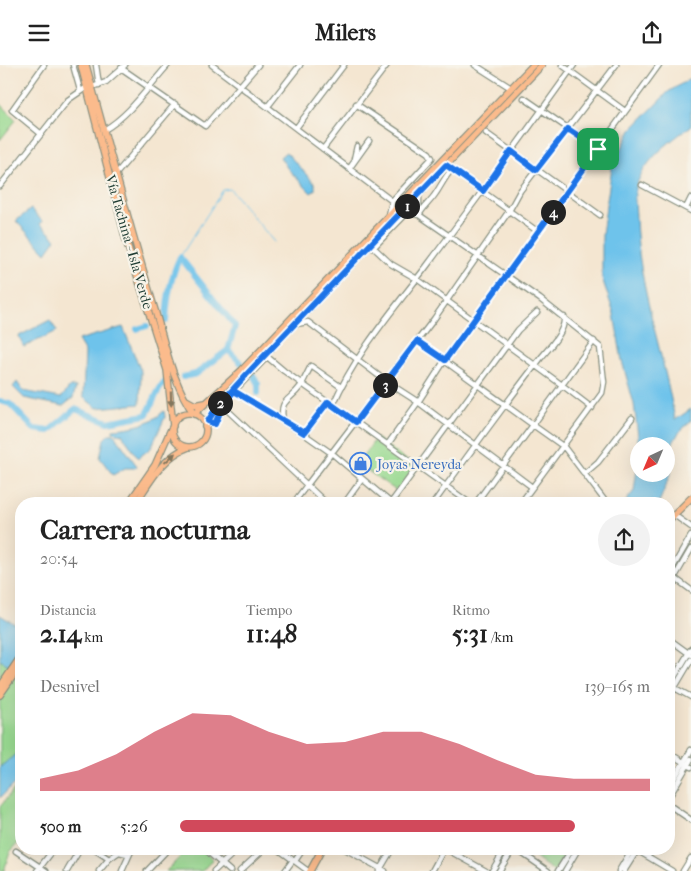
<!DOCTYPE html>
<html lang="es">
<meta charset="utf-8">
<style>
:root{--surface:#fff;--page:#f2f2f2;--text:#222;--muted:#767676;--accent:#d1495b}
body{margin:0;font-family:"IM FELL French Canon",serif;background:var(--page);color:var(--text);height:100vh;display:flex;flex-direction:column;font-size:19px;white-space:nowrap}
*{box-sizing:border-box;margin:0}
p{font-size:16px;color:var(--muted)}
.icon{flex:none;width:28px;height:28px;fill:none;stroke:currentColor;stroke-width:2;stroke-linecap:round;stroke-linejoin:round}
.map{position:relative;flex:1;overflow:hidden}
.sheet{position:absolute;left:15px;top:432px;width:660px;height:358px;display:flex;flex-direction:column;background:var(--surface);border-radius:20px;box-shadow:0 5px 20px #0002}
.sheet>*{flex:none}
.needle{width:32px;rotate:224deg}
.fabs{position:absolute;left:630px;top:372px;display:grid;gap:10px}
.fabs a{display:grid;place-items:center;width:45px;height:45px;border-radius:50%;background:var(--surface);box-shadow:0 5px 20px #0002;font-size:25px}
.pin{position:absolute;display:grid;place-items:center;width:42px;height:42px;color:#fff;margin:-21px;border-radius:10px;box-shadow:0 2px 8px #0006}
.km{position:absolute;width:25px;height:25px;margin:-12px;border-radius:50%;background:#222;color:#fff;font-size:14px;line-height:25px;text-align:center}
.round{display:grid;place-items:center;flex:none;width:52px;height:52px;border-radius:26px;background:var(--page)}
.summary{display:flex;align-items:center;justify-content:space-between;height:85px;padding:0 25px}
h1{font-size:28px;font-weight:800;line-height:38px}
.metrics{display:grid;grid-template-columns:repeat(3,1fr);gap:8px;height:85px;padding:5px 25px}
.metrics div{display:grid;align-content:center}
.metrics b{font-size:25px;font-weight:800}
.metrics small{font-size:14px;font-weight:400}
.metrics p{font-size:14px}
.chart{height:140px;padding:10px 25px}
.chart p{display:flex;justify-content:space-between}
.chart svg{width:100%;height:90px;margin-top:5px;fill:var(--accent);opacity:.7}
ul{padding:0 25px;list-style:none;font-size:16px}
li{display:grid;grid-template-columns:80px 60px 1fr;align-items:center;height:38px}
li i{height:12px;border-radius:6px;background:var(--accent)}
header{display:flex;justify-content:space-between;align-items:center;height:65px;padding:0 25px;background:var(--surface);font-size:22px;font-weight:800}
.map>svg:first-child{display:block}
.green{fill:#98d990;stroke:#5c8b62}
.water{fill:#6ec3eb;stroke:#468090;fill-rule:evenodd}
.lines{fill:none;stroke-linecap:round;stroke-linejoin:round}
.stream{stroke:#6ec3eb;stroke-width:1}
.river{stroke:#6ec3eb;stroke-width:6}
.minor-casing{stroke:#8a9282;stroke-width:7}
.major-casing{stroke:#8a9282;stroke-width:8}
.minor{stroke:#fff;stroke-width:4.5}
.major{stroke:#fbbb8c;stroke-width:5.5}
.oneway{fill:#82765c}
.route-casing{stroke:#fff;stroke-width:10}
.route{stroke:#1a73e8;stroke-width:6}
.labels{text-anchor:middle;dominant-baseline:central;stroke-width:4.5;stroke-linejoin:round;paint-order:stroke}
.street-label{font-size:14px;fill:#1f3d34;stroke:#f7f3e8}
.shop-label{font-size:14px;fill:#366cbe;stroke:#f7f3e8;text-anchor:start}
</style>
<header><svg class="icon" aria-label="menu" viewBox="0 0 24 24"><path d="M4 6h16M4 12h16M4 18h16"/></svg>Milers<svg class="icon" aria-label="share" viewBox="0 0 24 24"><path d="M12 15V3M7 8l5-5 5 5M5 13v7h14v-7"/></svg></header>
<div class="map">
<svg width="691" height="806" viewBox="0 0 691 806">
<rect width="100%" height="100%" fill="#f7f3e8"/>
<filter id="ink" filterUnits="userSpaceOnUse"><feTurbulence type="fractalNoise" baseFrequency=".02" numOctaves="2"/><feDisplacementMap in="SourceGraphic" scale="10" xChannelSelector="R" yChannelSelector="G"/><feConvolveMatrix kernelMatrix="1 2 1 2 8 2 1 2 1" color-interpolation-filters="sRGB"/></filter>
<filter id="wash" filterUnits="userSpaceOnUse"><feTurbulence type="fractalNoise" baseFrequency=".0096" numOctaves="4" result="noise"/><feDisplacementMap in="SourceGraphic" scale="20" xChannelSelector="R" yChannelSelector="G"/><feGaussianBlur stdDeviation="1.12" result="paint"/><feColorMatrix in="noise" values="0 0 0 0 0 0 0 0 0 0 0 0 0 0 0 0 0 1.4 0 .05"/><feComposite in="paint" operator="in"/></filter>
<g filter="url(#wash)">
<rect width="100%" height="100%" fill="#f4e6d1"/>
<path class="green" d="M0 38 16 55 0 75Z
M376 373 416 402 398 427 358 399Z
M0 595 21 607V685L0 702Z
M21 715V775L10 787 4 806H0V742Z
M188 784H202L213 794 202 806H166Z
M522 784H569L554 806Z"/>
<path class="water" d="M691 13V61C668 78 642 96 635 126 634 134 636 145 636 153 638 221 664 289 675 355L691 344V355L678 369 670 383 671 407 660 435 657 439H624L634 426 638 397V371L634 339 622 296 614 249 602 213V169L612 102 631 65 668 27ZM639 381H666V409H639Z
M286 87 315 119V125L311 128 288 104 280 92Z
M31 144 42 156 40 159 56 174 46 188 16 156Z
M50 255 57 266 24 282 19 271Z
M123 262 141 306 140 339 97 343 83 332 85 287 78 275Z
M17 317 23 326 61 333 70 322H76L73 333 63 341 24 333 13 322Z
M164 346 165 352 151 383 138 393 122 369 113 367V364C132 363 151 359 164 346Z
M109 369H114L137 401 135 403H125L113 410 100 393 104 374Z
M0 550 21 563V607L0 595Z
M21 685V712L0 733V702Z"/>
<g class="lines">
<path class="stream" d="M180 192 223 125 230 124 274 177"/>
<path class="river" d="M163 256H166C167 233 170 213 180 192L235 261 228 285 241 298
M137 264 147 261
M253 310 258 319V328
M183 312 196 309 228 285
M0 336 10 339 34 364 49 366 75 344 108 357 146 350C153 340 156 325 165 317"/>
</g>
</g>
<g filter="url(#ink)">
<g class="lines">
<defs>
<path id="minor" d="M73 0 80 25
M96 0 99 20
M212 0 392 136
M475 0 511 23
M562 0 625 46
M121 3 205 61 258 0
M92 22 106 17 125 0
M524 33 598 84
M356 39 429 88 432 93 392 136 389 150
M268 41 300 0
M296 63 344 0
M104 65C130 50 148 22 168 0
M40 68 12 45 44 0
M486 68 600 150
M323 84 387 0
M354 94 357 81
M446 100 537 166
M349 104 369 76
M116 109 175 39
M642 120 691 146
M0 121 68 35 87 22
M419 129V146
M686 143 691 133
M419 150C424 141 431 136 436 128 442 119 445 112 452 104
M372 181 391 199 417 214 562 320 533 360 564 382 605 436
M373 183 407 148 419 150 540 234 600 282 604 317 602 328 520 439
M296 259 308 257 387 317 418 337 532 422
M417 276 533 360 475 439
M265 290 284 306 471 439
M239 321 266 293
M234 326 304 369 328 337
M333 340C355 289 393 245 426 202 476 135 526 68 574 0
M223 341 307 420 434 254 509 146 520 126 616 0
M592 343 562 320 594 276
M283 355C279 334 290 336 300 322 304 316 307 308 311 301L341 322
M208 356 215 359 229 332
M304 369 334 390 391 438
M388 379 418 337 445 295 659 0
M584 409 598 397 632 353
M295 436 307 420 327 439
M344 439 362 414
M390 439 518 265 537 247
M433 439C468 390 503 342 540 294 548 284 566 266 564 252
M674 450 691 462
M669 509 691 471
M672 511 691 525
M669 522 691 484
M669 574 691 590
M669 621 691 584
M673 622 691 632
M669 632 691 595
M669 688 691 702
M669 722 691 685
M669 732 691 694
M669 740 691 755
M94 784 109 794
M205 784 230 806
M278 784 308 806
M345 784 385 806
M446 784 486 806
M516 784 548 806
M635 784 672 806
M16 786 46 806
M295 796 303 784
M37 806 54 784
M67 806 80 784
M99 806 109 794 119 787 128 789
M122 806 132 784
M147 806 168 784
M214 806 238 784
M240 806 264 784
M285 806 293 795
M379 806 392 784
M432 806 444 784
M492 806 505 784
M499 806 513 784
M558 806 572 784
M565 806 578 784
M619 806 632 784
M624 806 638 784
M683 806 691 793"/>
<path id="major" d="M81 0 126 175 167 305 173 361
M86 0C108 81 130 162 154 242 165 278 172 318 194 349
M186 335 195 340 205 338
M172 365a17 17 0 1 1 34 0a17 17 0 1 1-34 0Z
M194 349 242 305 533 0
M205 361 216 343 246 310 542 0
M128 439 155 400 171 364
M135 439C150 417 163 391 189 382
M669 455 691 433
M0 622 21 591
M0 630 21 600
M310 806 322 784"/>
</defs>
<use href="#minor" class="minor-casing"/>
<use href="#major" class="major-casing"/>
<use href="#minor" class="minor"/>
<use href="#major" class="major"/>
</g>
<defs><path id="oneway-solid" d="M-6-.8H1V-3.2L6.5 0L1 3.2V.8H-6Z" transform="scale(1.25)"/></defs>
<g class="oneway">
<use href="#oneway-solid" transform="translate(171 334) rotate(88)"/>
<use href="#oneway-solid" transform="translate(170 393) rotate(-42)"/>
</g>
</g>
<g class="lines" filter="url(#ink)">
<defs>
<path id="route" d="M568 64 598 84 445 295 417 276 356 357 328 337 304 368 234 326 224 338 215 359 208 356 216 343 246 310 446 100 483 126 511 86 536 105Z"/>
</defs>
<use href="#route" class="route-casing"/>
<use href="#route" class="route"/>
</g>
<defs>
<symbol id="shop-ring" viewBox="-11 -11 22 22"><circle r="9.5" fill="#f7f3e8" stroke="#3f7fe0" stroke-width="1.5"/><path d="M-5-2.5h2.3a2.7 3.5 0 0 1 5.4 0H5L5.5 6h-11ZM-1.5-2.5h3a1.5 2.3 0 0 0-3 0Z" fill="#3f7fe0"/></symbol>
</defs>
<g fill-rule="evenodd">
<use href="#shop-ring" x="348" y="386" width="25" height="25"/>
</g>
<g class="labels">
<g class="street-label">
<text transform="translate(129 177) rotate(74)">Vía Tachina - Isla Verde</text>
</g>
<g class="shop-label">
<text x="377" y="399">Joyas Nereyda</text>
</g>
</g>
</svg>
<div class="fabs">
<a><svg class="needle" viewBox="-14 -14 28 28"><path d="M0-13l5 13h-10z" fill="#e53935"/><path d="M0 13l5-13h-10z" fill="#767676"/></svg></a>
</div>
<div class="pin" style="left:598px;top:84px;background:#1e9e55"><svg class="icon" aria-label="arrive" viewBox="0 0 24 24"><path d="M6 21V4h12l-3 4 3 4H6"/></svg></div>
<b class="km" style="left:407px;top:141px">1</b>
<b class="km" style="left:220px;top:338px">2</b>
<b class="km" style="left:385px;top:320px">3</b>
<b class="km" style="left:553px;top:147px">4</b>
<section class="sheet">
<div class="summary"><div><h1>Carrera nocturna</h1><p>20:54</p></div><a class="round"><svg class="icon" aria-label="share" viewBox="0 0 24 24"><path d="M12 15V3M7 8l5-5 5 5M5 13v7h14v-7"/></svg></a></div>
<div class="metrics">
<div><p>Distancia</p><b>2.14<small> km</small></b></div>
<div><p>Tiempo</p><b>11:48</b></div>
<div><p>Ritmo</p><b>5:31<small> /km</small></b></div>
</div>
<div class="chart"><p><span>Desnivel</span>139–165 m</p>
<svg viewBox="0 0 160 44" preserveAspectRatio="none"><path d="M0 44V38L10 34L20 26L30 15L40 6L50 7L60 15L70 21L80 20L90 15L100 15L110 21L120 29L130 36L140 38L150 38L160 38V44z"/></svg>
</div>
<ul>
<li><b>500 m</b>5:26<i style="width:84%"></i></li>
</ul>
</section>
</div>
